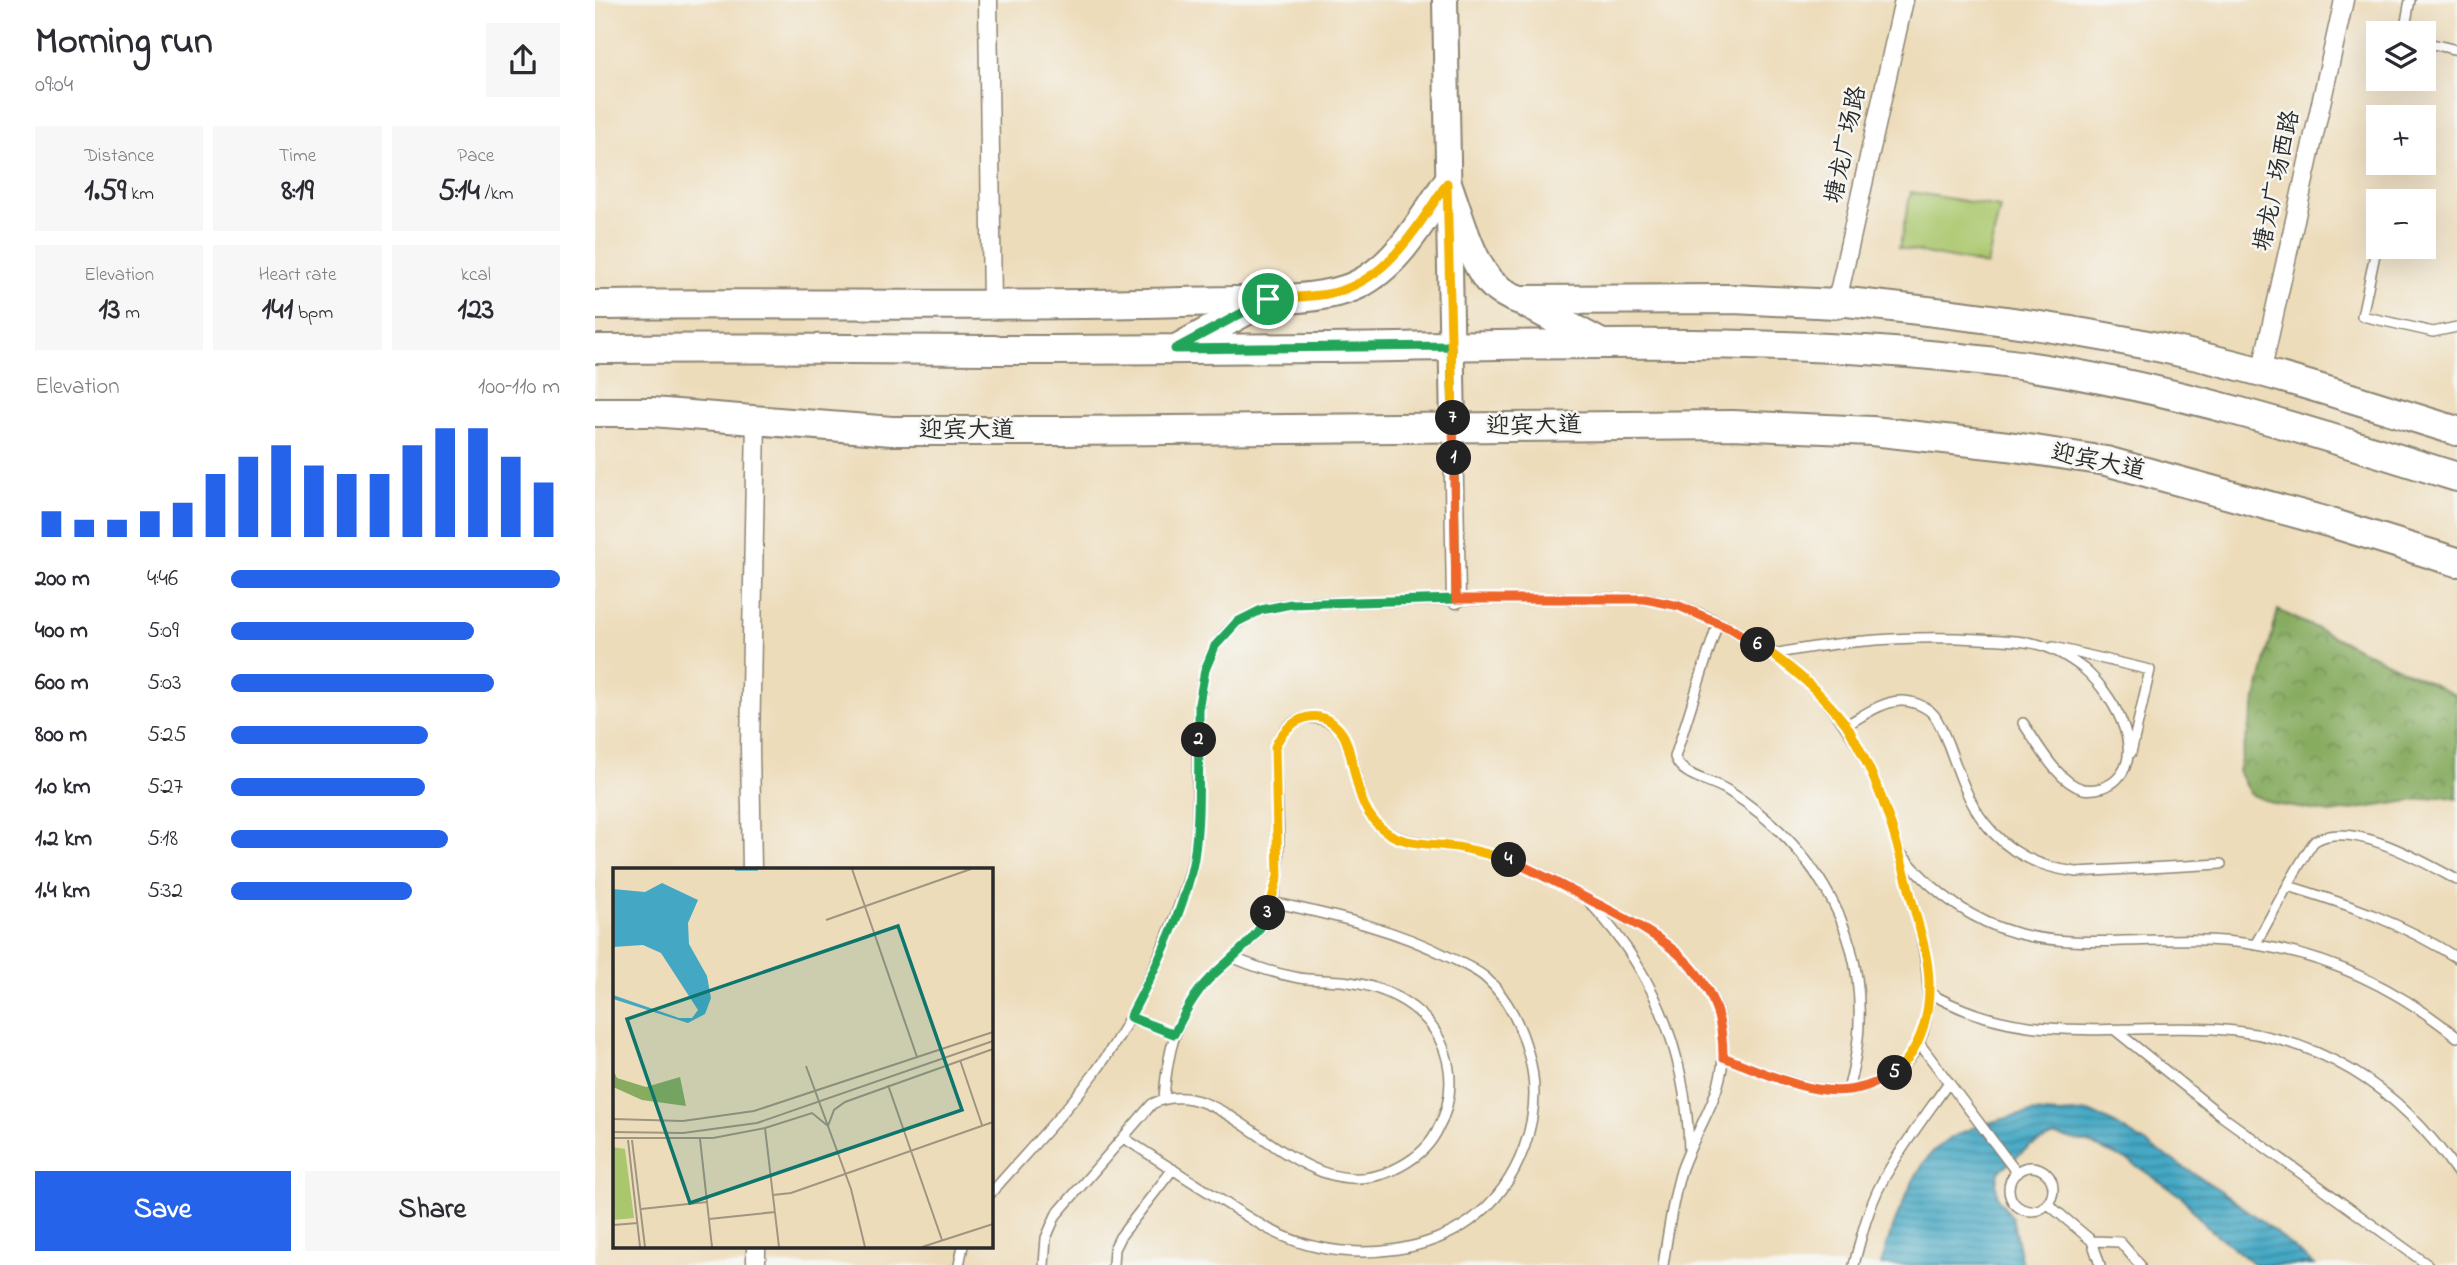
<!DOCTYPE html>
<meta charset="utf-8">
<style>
:root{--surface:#fff;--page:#f7f7f7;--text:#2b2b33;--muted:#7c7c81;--accent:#2563eb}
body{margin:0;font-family:"Indie Flower","LXGW WenKai TC",sans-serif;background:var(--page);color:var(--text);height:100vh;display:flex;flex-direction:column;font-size:26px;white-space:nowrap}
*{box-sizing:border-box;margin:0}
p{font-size:23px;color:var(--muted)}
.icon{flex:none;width:38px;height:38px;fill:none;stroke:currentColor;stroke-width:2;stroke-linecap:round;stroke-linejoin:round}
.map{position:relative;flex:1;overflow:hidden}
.drawer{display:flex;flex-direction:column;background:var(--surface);width:595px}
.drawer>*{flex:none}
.fabs{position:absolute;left:1771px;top:21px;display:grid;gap:14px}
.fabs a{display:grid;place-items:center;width:70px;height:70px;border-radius:0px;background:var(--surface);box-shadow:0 7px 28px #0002;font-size:35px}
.pin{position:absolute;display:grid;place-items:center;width:60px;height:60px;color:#fff;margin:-30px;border:4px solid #fff;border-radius:50%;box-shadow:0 2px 7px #0007}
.km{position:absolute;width:35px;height:35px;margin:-18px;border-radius:50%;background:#222;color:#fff;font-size:19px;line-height:35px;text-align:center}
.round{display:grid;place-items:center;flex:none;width:74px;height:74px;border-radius:0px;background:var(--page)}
.summary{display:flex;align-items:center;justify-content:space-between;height:119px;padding:0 35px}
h1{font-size:38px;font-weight:700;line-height:52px}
.figures{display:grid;grid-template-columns:repeat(3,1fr);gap:10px;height:119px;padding:7px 35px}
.figures div{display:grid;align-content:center;border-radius:0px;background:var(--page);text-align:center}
.figures b{font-size:30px;font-weight:700}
.figures small{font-size:19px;font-weight:400}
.figures p{font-size:19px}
.chart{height:196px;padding:14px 35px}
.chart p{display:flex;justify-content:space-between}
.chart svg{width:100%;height:126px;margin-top:7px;stroke:var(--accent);stroke-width:6}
.action{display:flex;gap:14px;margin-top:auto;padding:14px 35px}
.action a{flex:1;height:80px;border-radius:0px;background:var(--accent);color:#fff;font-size:28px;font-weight:700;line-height:80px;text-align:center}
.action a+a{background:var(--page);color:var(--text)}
ul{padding:0 35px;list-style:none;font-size:23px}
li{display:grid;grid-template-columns:112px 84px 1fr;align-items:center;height:52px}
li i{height:18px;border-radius:9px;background:var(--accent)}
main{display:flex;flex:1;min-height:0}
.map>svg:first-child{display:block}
.forest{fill:url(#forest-crowns);stroke:#596c46;stroke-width:2}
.garden{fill:#aac76d;stroke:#6a794c;stroke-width:2}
.water{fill:url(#water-rules);stroke:#386a78;stroke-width:2}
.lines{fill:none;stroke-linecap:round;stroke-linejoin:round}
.lane-casing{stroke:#8c8472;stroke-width:12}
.street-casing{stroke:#8c8472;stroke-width:21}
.secondary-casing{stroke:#8c8472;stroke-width:28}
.primary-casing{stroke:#8c8472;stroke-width:32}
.lane{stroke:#fff;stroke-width:9}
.street{stroke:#fff;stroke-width:18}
.secondary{stroke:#fff;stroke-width:24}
.primary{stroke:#fff;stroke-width:28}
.split-1-casing{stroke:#fff;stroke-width:14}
.split-2-casing{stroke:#fff;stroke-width:14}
.split-3-casing{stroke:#fff;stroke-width:14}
.split-4-casing{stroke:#fff;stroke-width:14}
.split-5-casing{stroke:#fff;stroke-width:14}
.split-6-casing{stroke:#fff;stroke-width:14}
.split-7-casing{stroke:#fff;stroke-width:14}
.split-8-casing{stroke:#fff;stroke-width:14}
.split-1{stroke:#22a559;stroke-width:9}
.split-2{stroke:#22a559;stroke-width:9}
.split-3{stroke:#22a559;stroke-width:9}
.split-4{stroke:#f5b400;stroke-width:9}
.split-5{stroke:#f0652b;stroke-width:9}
.split-6{stroke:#f5b400;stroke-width:9}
.split-7{stroke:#f0652b;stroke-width:9}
.split-8{stroke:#f5b400;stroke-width:9}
.labels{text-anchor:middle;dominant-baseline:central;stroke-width:5;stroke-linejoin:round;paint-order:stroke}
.street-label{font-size:24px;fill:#2b2b2b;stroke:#f6f6f2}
.inset-river{fill:none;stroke:#44a8c4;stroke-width:3.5}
.inset-road{fill:none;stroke:#9f9581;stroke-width:2}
.view{fill:#0f766e;fill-opacity:0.15;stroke:#0f766e;stroke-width:3.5}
.inset-edge{fill:none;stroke:#2b2b2b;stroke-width:3.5}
</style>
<main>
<section class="drawer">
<div class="summary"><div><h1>Morning run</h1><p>09:04</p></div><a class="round"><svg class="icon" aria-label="share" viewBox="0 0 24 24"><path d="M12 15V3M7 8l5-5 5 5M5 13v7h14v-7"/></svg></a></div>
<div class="figures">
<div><p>Distance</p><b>1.59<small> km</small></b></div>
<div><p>Time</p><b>8:19</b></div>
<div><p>Pace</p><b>5:14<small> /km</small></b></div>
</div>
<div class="figures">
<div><p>Elevation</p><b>13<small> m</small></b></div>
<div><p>Heart rate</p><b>141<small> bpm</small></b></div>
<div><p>kcal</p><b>123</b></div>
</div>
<div class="chart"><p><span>Elevation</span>100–110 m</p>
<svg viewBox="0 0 160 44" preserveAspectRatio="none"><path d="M5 44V35M15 44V38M25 44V38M35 44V35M45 44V32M55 44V22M65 44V16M75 44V12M85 44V19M95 44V22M105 44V22M115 44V12M125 44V6M135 44V6M145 44V16M155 44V25"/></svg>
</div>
<ul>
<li><b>200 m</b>4:46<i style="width:100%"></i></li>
<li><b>400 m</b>5:09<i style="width:74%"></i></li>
<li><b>600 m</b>5:03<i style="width:80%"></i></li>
<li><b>800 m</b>5:25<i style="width:60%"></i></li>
<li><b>1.0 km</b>5:27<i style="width:59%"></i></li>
<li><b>1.2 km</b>5:18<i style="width:66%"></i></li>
<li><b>1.4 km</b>5:32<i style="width:55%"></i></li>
</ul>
<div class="action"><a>Save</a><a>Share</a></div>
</section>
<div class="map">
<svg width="1862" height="1265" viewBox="0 0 1862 1265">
<defs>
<pattern id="forest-crowns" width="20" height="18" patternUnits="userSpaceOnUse" patternTransform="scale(1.75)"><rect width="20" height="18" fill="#87ac60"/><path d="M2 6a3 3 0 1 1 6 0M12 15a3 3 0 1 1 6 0" fill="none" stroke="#6f8c4f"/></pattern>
<pattern id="water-rules" width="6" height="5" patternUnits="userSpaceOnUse" patternTransform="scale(1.75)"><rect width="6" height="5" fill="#44a8c4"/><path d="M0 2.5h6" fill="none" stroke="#39899f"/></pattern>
</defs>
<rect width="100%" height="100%" fill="#f6f6f2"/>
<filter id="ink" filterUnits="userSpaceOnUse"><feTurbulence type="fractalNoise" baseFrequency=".0143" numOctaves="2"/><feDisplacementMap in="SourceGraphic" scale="14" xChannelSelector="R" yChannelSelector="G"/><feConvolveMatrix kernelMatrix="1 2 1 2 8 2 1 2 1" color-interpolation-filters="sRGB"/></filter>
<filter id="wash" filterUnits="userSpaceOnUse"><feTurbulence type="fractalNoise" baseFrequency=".00686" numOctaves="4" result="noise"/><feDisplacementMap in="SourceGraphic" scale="28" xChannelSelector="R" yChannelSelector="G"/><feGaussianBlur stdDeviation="1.57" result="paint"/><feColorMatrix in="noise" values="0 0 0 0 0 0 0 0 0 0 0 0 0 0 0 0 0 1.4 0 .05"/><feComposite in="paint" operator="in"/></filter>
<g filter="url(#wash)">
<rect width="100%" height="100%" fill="#eddcba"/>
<path class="forest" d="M1683 610 1862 696V799L1847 796 1736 813 1679 804 1655 794 1643 771Z"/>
<path class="garden" d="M1316 192 1405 207 1392 265 1304 248Z"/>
<path class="water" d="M1439 1112 1463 1114 1494 1112 1520 1124 1625 1190 1674 1227 1719 1265H1660L1610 1225 1587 1197 1536 1162 1493 1143 1460 1136 1435 1146 1404 1171 1401 1184 1403 1198 1417 1217 1427 1265H1286C1294 1235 1318 1167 1342 1148 1368 1126 1406 1119 1439 1112Z"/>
</g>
<g filter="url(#ink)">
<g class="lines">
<defs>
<path id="lane" d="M1809 33 1815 0
M1829 42 1862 50
M1783 240 1767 316 1838 332 1862 327
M1123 622 1080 757C1086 777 1116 780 1132 790 1213 841 1268 923 1264 1021 1264 1044 1259 1067 1253 1090
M1458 647 1555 670 1536 753
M1178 654C1246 641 1314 635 1384 639 1403 640 1423 640 1442 644 1458 648 1476 659 1489 669 1515 691 1552 750 1522 779 1514 787 1500 791 1488 789 1463 783 1442 743 1428 723
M1251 725C1268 716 1286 702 1305 701 1316 700 1331 706 1339 715 1345 723 1349 735 1353 744 1363 770 1372 800 1389 822 1413 853 1443 867 1481 872L1626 864
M1308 856C1418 986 1521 923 1662 945 1738 957 1803 989 1862 1037
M1693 886C1753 904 1809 924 1862 958
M995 903C1060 972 1092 1056 1094 1150
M1660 945C1669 930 1712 847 1720 841 1756 819 1829 862 1862 880
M1333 992C1426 1047 1518 1024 1619 1029 1723 1035 1804 1087 1862 1172
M535 1017 579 1034
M1520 1030 1628 1117 1833 1265
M1324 1043 1422 1173
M569 1098C572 1052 581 1015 613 980 632 960 655 947 669 923 694 878 680 798 680 747 686 732 695 719 713 718 768 715 751 790 778 820 800 845 831 842 861 847 875 849 889 853 902 857 934 866 960 881 989 897 1046 928 1113 954 1126 1026 1128 1039 1129 1054 1127 1068 1121 1105 1098 1136 1086 1171 1077 1202 1073 1234 1068 1265
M529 1138C558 1157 588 1176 618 1195 651 1216 683 1239 722 1247 771 1258 833 1251 875 1221 925 1185 950 1115 934 1056 927 1028 913 998 891 978 881 969 866 963 854 957 798 928 739 916 677 902
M1414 1189a22 22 0 1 1 44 0a22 22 0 1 1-44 0Z
M396 1193C429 1155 469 1114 499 1074 531 1031 553 983 573 934 582 911 592 888 597 864 611 805 589 691 622 644 632 629 648 617 665 611 699 599 741 603 776 602 841 600 906 599 972 599 1008 599 1047 595 1083 606 1115 615 1146 633 1174 652 1257 707 1287 783 1311 876 1326 936 1362 1044 1288 1079 1269 1089 1246 1092 1225 1089 1191 1083 1159 1069 1128 1057
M1453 1204 1497 1241
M364 1265 368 1246
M449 1265 451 1238 461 1215 557 1104C633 1066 701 1214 798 1170 815 1162 832 1150 841 1133 855 1108 859 1080 850 1052 835 1007 791 986 747 981 732 980 718 980 704 978 682 974 660 967 639 958
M518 1265 519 1249 525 1237 578 1169
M1259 1265C1266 1237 1273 1208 1287 1182 1306 1147 1331 1115 1354 1082
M1505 1265 1497 1241 1525 1242 1545 1265"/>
<path id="street" d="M393 0 397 306
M1242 301 1309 0
M1666 373 1749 0
M858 427 861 599
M157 870 155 747 161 419
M161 1246V1265"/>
<path id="secondary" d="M850 0 858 427"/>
<path id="primary" d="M852 183C863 213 874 255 893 280 902 290 913 296 925 300L1138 299 1241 304 1242 301C1357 313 1473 327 1585 352 1679 372 1771 403 1862 431
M932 304 1007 344
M0 305C196 302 392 308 588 302 634 300 723 304 762 285 803 265 827 220 852 183
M583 348 667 302
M0 349C154 347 308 350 462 350 550 350 638 348 726 348 959 345 1193 334 1424 365 1573 386 1719 432 1862 477
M0 412H57L297 431H466L1137 425 1277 431 1413 446 1511 461 1733 522 1862 562"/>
</defs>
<use href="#lane" class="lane-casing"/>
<use href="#street" class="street-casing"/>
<use href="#secondary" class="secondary-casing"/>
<use href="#primary" class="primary-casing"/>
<use href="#lane" class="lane"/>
<use href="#street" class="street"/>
<use href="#secondary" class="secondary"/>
<use href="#primary" class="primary"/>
</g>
</g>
<g class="lines" filter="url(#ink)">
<defs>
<path id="split-1" d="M673 299 580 349 856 346 859 458"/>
<path id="split-2" d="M604 740V704L610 670 620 646 642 622 666 610 696 604 861 599 859 458"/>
<path id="split-3" d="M604 740C603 780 605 819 599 858 591 906 558 974 535 1017L579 1034C589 1014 599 994 615 978 636 957 661 942 673 913"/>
<path id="split-4" d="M673 913 683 876 680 747C692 718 726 703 747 733 752 740 754 750 756 758 763 787 766 816 793 833 813 846 839 843 862 847 879 850 897 855 914 860"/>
<path id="split-5" d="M914 860C941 871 965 885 991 898 1062 935 1129 965 1128 1057 1166 1071 1212 1095 1254 1090 1271 1088 1285 1081 1300 1073"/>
<path id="split-6" d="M1163 645C1195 665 1226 693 1250 723 1255 730 1259 739 1263 746 1289 794 1303 845 1316 897 1323 925 1333 952 1334 981 1335 1017 1326 1048 1300 1073"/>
<path id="split-7" d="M858 418 861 599H1050L1084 606 1135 628 1163 645"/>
<path id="split-8" d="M673 299C692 298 713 297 732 294 791 284 821 228 852 183L858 418"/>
</defs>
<use href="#split-1" class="split-1-casing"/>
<use href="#split-2" class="split-2-casing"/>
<use href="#split-3" class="split-3-casing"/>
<use href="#split-4" class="split-4-casing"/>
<use href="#split-5" class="split-5-casing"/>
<use href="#split-6" class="split-6-casing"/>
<use href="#split-7" class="split-7-casing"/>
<use href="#split-8" class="split-8-casing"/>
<use href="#split-1" class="split-1"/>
<use href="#split-2" class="split-2"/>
<use href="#split-3" class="split-3"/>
<use href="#split-4" class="split-4"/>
<use href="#split-5" class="split-5"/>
<use href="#split-6" class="split-6"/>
<use href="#split-7" class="split-7"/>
<use href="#split-8" class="split-8"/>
</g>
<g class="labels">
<g class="street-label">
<text transform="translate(1252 145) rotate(-78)">塘龙广场路</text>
<text transform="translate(1683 181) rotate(-78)">塘龙广场西路</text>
<text transform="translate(939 427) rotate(-1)">迎宾大道</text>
<text x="372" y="431">迎宾大道</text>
<text transform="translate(1503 463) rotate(12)">迎宾大道</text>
</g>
</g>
<g transform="translate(18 868)">
<rect width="380" height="380" fill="#eddcba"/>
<path d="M0 202 4 210 33 219 67 209 73 238 29 232 0 219Z" fill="#87ac60"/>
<path d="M0 279 12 281 21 350 0 352Z" fill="#aac76d"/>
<path d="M49 15 85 32 75 55 76 76 94 108 98 130 92 146 75 155 0 131V127L66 150H79L85 142 48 85 30 77 0 79V21L32 24Z" fill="#44a8c4"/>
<path class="inset-river" d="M122 1H145"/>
<path class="inset-road" d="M239 1 304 189M213 52 358 1M347 192 369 257M193 198 238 321 252 379M275 217 329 372M0 251 70 253 141 243 380 164M215 258 221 242 232 234 380 181M152 260 166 379M0 264 70 265 144 255 380 173M0 270H100L152 260 199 245 215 258M87 271 99 379M15 272 27 379M19 272 32 379M160 327 178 325 380 254M28 341 94 334M96 351 162 344M0 357 25 355M309 379 380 356"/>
<path class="view" d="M285 58 349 242 77 335 14 151Z"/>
<rect width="380" height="380" class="inset-edge"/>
</g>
</svg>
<div class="fabs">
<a><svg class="icon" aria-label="layers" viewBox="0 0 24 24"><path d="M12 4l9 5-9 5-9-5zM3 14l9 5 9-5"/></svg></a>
<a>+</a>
<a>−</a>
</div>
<div class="pin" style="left:673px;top:299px;background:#1e9e55"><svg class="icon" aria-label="arrive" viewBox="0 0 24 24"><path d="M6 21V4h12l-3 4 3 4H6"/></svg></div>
<b class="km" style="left:859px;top:458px">1</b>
<b class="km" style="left:604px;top:740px">2</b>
<b class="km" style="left:673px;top:913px">3</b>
<b class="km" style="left:914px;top:860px">4</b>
<b class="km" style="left:1300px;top:1073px">5</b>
<b class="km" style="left:1163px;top:645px">6</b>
<b class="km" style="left:858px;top:418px">7</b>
</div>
</main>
